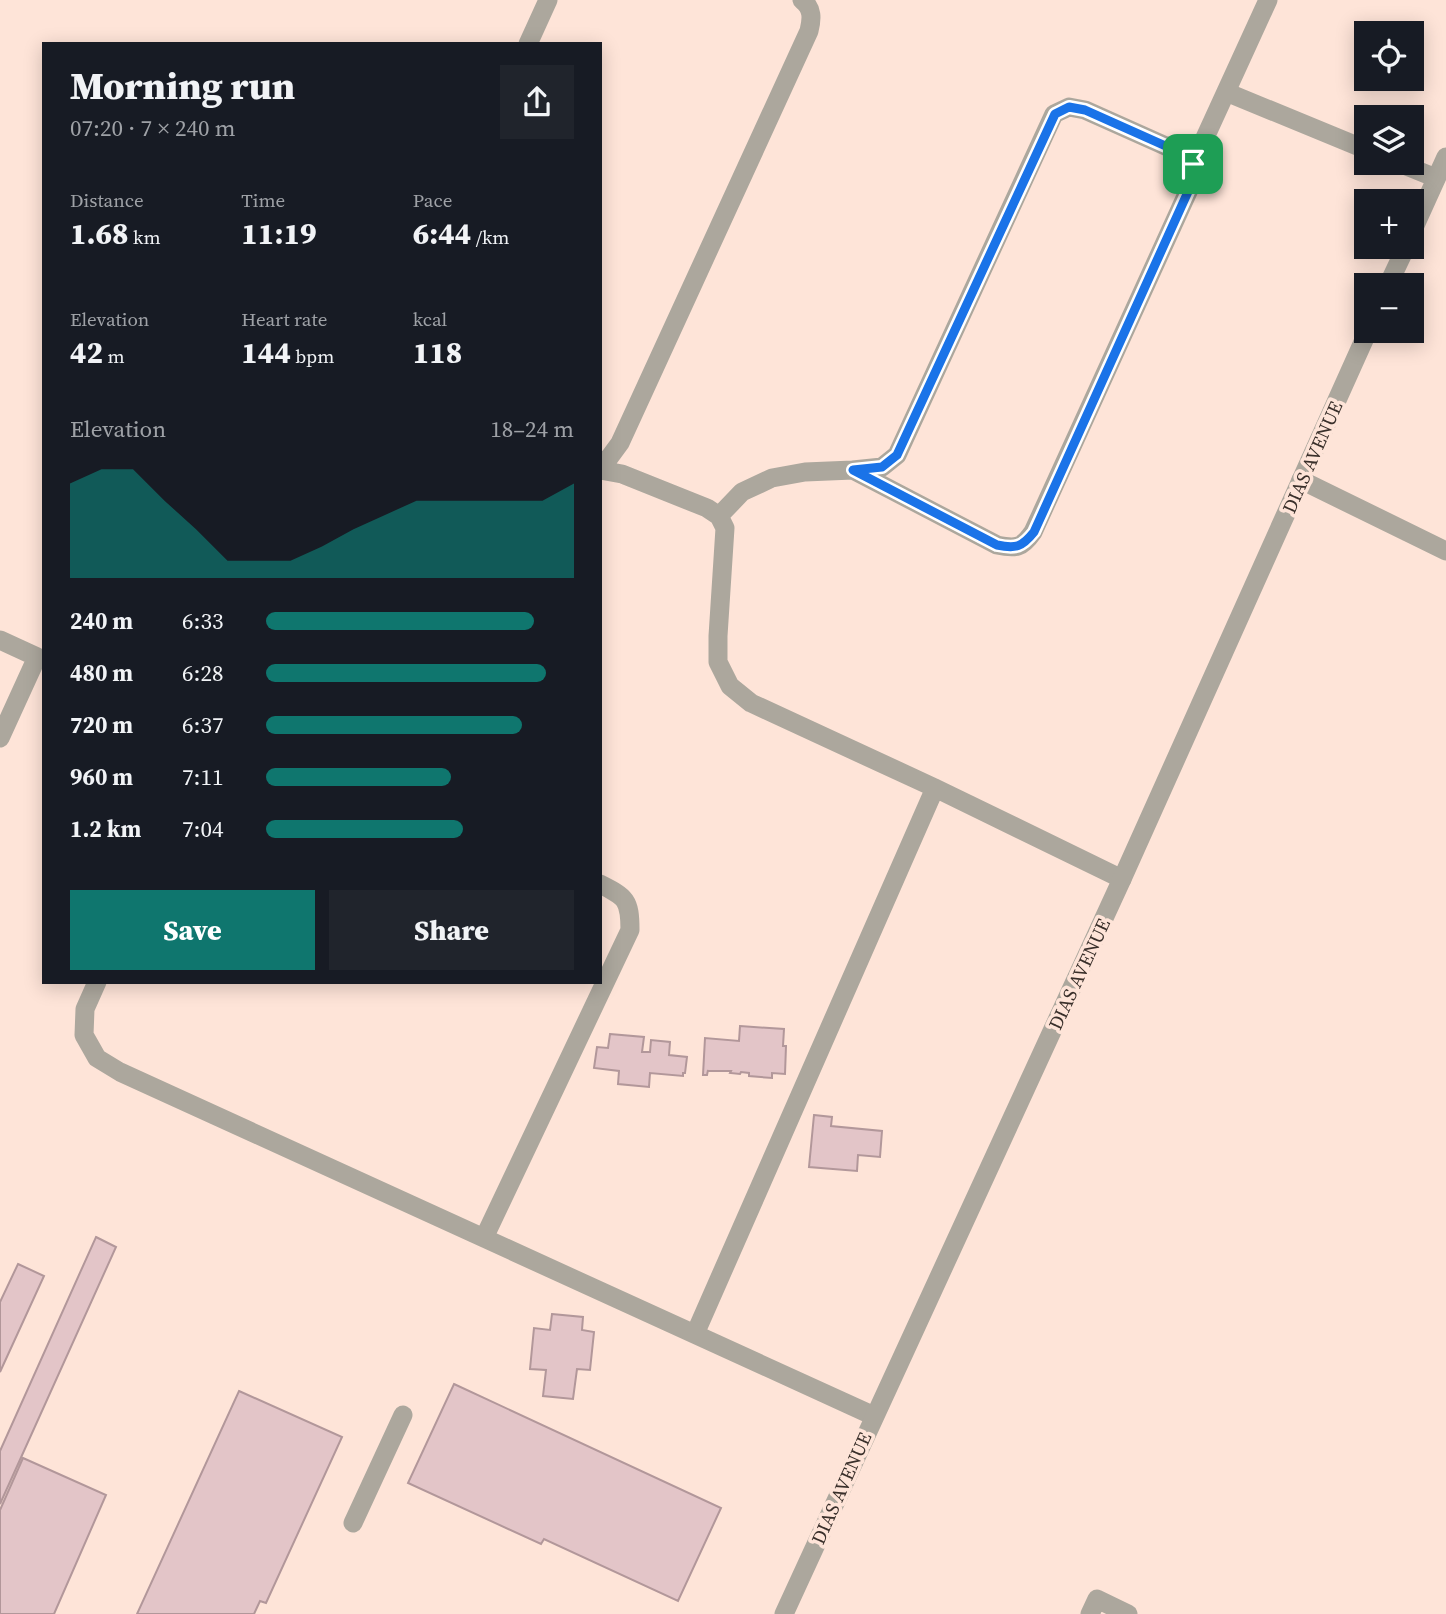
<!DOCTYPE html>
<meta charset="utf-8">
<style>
:root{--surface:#171b24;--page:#20242c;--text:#f1f3f6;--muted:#9ea1a6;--accent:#0f766e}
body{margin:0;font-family:"Source Serif 4",serif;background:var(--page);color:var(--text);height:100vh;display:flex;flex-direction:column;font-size:26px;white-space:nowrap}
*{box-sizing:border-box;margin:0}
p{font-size:23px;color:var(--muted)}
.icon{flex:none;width:38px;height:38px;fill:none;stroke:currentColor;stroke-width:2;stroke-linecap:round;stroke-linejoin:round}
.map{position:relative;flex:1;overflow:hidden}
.sheet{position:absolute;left:42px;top:42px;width:560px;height:942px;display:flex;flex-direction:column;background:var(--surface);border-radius:0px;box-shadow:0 4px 18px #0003}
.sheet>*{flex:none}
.fabs{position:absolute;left:1354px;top:21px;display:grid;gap:14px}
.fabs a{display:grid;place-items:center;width:70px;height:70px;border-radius:0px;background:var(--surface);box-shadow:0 4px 18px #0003;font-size:35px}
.pin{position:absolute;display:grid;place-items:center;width:60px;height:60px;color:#fff;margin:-30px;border-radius:14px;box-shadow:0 4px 10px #0006}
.round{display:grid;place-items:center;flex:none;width:74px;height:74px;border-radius:0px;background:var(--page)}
.summary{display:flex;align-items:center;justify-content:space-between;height:119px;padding:0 28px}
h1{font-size:38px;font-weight:800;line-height:52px}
.stats{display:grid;grid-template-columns:repeat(3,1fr);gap:10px;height:119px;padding:7px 28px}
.stats div{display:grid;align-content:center}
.stats b{font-size:30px;font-weight:800}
.stats small{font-size:19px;font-weight:400}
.stats p{font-size:19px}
.chart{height:196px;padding:14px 28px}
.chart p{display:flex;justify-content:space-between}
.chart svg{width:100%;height:126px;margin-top:7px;fill:var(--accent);opacity:.7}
.button{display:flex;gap:14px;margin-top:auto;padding:14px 28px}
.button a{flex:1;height:80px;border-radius:0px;background:var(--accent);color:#fff;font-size:28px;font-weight:800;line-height:80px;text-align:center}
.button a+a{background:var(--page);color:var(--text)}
ul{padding:0 28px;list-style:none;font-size:23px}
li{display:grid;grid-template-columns:112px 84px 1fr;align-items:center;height:52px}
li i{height:18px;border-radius:9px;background:var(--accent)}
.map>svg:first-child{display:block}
.building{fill:#e3c5c8;stroke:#b2979a;stroke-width:2}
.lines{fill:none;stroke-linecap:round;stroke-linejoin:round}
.service{stroke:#aca79d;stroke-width:19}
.minor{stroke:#aca79d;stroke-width:19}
.route-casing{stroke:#fff;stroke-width:14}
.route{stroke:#1a73e8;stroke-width:9}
.labels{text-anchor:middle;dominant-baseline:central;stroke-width:7;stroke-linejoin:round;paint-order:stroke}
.street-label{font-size:19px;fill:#392f2a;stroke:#fee4d8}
</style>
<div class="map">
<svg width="1446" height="1614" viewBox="0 0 1446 1614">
<rect width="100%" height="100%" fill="#fee4d8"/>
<path class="building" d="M740 1026 784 1029 783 1046H786L785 1074 772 1073V1078L749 1076V1073L741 1072 740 1074 730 1073 731 1071H708V1070L707 1075H703L705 1038 739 1041Z
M610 1034 644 1037 642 1052H650L651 1040 670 1042 669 1055 687 1057 685 1073H683V1076L650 1073 649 1087 618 1084 619 1071 594 1068 597 1047 608 1048Z
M814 1115 832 1117 831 1126 882 1131 880 1157 858 1155 857 1171 809 1167Z
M96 1237 116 1247 0 1504V1451Z
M18 1264 44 1276 0 1372V1302Z
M552 1314 583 1317 582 1330 594 1332 590 1370 577 1369 573 1399 543 1396 546 1370 530 1369 534 1328 550 1330Z
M454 1384 721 1508 678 1601 544 1539 541 1544 408 1483Z
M239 1391 342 1437 266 1603 260 1601 254 1614H137Z
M23 1458 106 1495 54 1614H0V1510Z"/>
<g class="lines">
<path class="service" d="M528 44 548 0
M1226 92 1367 150
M1399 163 1436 178
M1193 164 1268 0
M600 463 609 458 620 443 809 31C812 19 813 8 802 0
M600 470 622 474 707 508 719 516 725 528 718 636V662L730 686 751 703 935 788 1122 879
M1301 480 1446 551
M719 516 742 492 772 478 805 472 853 470 997 545C1016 549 1022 548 1033 532L1192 183 1196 169 1193 164 1179 152 1085 110 1069 107 1054 114 897 455 882 467 853 470
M0 640 37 657 0 738
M97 982 85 1009 84 1035 97 1058 120 1072 874 1416
M484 1238 630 930C630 900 626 897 600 884
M695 1334 935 788
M353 1523 403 1415
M1090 1614 1097 1599 1128 1614"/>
<path class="minor" d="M1412 232 1446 157
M1388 285 1406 247
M784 1614 1122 879 1368 331"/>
</g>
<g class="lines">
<defs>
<path id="route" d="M1069 107 1085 110 1179 152 1193 164 1196 169 1192 183 1034 532C1022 547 1016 549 997 545L853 470 882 467 897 455 1055 114Z"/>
</defs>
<use href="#route" class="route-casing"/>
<use href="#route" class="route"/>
</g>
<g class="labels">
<g class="street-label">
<text transform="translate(1312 457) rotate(-66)">DIAS AVENUE</text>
<text transform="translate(1079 974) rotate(-65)">DIAS AVENUE</text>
<text transform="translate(841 1488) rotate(-66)">DIAS AVENUE</text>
</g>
</g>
</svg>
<div class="fabs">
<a><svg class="icon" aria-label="locate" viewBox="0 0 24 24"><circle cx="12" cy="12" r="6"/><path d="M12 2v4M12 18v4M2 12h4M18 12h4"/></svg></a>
<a><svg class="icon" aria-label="layers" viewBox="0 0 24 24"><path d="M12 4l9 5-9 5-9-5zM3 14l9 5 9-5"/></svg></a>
<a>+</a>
<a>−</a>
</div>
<div class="pin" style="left:1193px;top:164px;background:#1e9e55"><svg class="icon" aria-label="arrive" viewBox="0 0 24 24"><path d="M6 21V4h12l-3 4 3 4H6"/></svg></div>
<section class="sheet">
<div class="summary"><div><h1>Morning run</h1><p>07:20 · 7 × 240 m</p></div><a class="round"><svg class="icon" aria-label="share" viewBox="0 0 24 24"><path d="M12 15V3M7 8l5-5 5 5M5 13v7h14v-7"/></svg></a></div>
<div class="stats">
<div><p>Distance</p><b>1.68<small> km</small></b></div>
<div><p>Time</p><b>11:19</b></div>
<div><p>Pace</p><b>6:44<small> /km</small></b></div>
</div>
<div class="stats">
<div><p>Elevation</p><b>42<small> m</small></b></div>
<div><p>Heart rate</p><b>144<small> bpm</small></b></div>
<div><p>kcal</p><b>118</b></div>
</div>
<div class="chart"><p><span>Elevation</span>18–24 m</p>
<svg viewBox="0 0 160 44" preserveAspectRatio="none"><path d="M0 44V11L10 6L20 6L30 17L40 27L50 38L60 38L70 38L80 33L90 27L100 22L110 17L120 17L130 17L140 17L150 17L160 11V44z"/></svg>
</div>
<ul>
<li><b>240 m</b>6:33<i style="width:87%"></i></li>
<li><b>480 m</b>6:28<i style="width:91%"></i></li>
<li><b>720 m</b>6:37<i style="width:83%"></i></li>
<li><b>960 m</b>7:11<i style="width:60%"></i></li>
<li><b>1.2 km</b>7:04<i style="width:64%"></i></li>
</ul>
<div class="button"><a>Save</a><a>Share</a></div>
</section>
</div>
